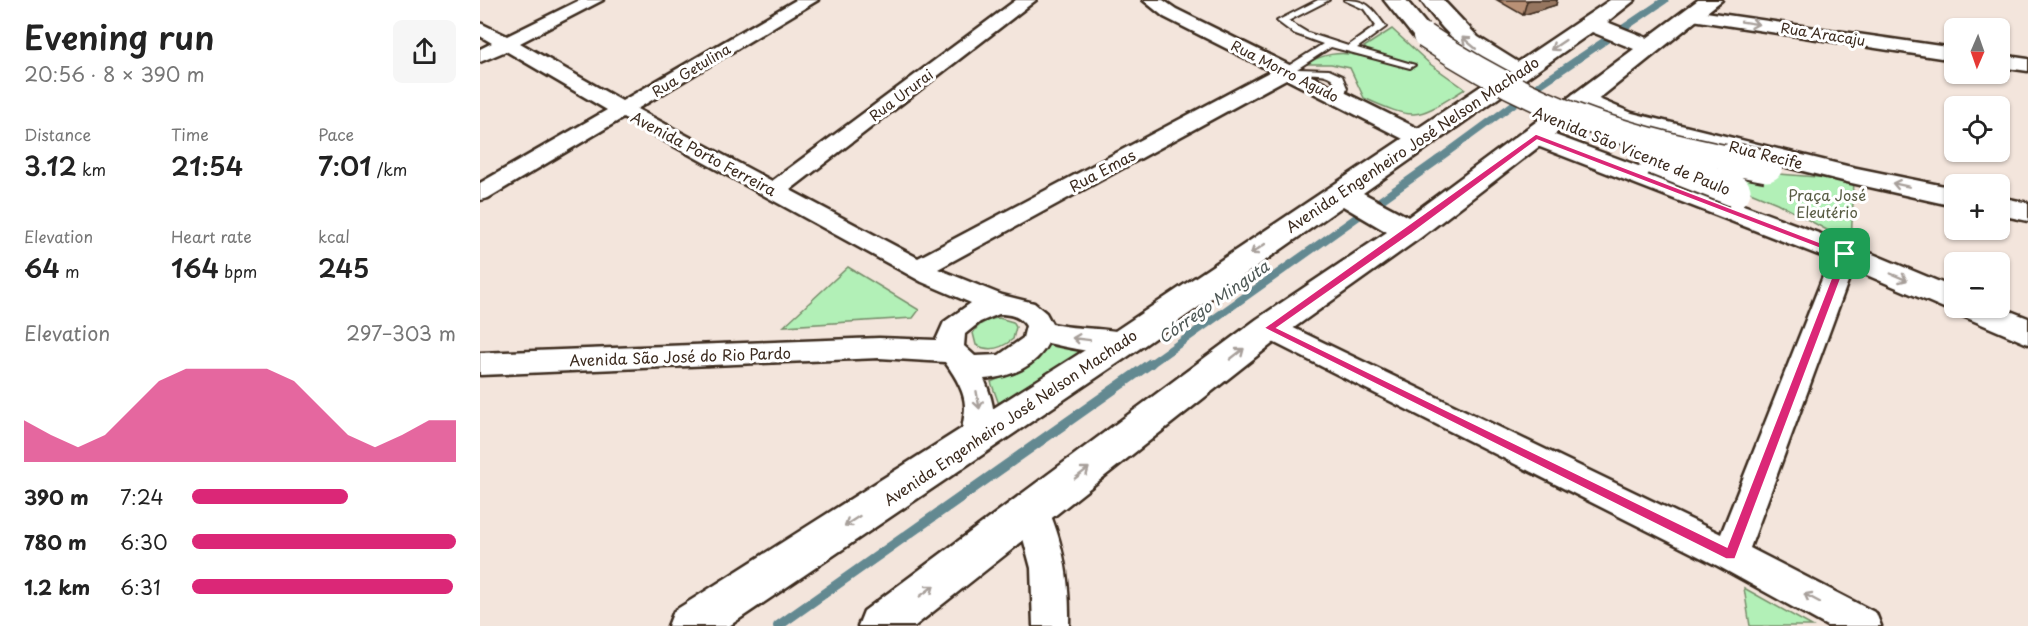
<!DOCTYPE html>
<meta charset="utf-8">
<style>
:root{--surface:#fff;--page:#f6f6f6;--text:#222;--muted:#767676;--accent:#db2777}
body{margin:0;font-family:"Playpen Sans",sans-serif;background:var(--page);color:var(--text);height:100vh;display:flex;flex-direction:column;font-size:22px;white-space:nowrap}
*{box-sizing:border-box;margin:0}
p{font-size:20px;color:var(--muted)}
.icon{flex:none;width:33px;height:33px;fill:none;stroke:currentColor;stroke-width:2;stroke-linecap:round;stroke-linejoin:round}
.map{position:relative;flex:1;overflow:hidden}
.drawer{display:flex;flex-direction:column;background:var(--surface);width:480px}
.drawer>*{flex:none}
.needle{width:39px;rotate:182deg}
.fabs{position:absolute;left:1464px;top:18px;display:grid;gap:12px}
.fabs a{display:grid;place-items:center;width:66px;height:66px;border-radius:9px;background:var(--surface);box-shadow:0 2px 4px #0004;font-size:30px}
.pin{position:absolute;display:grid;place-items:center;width:51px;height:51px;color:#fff;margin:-26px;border-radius:12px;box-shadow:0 3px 9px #0006}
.round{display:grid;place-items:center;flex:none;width:63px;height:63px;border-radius:9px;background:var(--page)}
.summary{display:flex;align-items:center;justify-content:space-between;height:102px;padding:0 24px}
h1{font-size:33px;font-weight:600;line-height:45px}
.metrics{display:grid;grid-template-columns:repeat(3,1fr);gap:9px;height:102px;padding:6px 24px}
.metrics div{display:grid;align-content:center}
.metrics b{font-size:26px;font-weight:600}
.metrics small{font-size:16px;font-weight:400}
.metrics p{font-size:16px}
.chart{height:168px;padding:12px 24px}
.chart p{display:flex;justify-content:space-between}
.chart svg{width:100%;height:108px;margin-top:6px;fill:var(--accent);opacity:.7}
ul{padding:0 24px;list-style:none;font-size:20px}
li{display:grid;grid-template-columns:96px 72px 1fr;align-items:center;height:45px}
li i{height:15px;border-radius:8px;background:var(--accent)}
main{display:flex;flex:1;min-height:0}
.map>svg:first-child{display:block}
.green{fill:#b2f0b7;stroke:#768d6a;stroke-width:1.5}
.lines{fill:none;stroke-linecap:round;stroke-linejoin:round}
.stream-far2{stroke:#638991;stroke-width:7}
.stream-far1{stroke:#638991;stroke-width:8}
.stream{stroke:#638991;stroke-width:10}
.service-casing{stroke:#3b2a1e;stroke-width:4}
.minor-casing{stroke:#3b2a1e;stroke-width:5}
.secondary-casing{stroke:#3b2a1e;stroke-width:5}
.primary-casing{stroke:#3b2a1e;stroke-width:5}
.service{fill:#fff;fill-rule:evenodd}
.minor{fill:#fff;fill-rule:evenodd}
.secondary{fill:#fff;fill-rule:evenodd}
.primary{fill:#fff;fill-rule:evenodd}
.secondary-bridge-far1-casing{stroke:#3b2a1e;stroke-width:27;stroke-linecap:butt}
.secondary-bridge-casing{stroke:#3b2a1e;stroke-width:35;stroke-linecap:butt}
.secondary-bridge-far1{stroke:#fff;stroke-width:24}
.secondary-bridge{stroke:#fff;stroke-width:31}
.wall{fill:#b99176;stroke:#3b2a1e;stroke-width:1.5}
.shaded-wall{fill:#967660;stroke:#3b2a1e;stroke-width:1.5}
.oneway{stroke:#a79f9a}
.route{fill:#db2777;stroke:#fff;stroke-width:1.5;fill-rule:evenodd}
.labels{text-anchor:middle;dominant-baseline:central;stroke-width:6;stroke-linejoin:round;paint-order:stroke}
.far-street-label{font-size:14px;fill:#3b2a1e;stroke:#fff}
.street-label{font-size:15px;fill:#3b2a1e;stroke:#fff}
.park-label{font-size:15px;fill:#595c44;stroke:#fff}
.water-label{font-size:16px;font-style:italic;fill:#4f5957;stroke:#fff}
</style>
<main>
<section class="drawer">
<div class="summary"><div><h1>Evening run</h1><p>20:56 · 8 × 390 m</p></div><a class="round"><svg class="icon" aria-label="share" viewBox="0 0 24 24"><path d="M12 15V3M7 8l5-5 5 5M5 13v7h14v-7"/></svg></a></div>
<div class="metrics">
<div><p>Distance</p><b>3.12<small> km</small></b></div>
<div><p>Time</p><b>21:54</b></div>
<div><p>Pace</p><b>7:01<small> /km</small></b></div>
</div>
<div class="metrics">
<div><p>Elevation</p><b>64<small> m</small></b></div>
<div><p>Heart rate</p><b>164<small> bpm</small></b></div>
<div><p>kcal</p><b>245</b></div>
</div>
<div class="chart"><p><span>Elevation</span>297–303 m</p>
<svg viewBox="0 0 160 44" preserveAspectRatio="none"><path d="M0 44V27L10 33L20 38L30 33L40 22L50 11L60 6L70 6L80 6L90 6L100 11L110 22L120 33L130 38L140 33L150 27L160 27V44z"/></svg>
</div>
<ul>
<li><b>390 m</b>7:24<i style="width:59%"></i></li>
<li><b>780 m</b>6:30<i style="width:100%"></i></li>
<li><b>1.2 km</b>6:31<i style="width:99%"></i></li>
</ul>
</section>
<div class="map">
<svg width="1548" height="626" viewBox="0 0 1548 626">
<rect width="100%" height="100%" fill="#f3e5dc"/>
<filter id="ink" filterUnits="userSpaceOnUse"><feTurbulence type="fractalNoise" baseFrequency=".0167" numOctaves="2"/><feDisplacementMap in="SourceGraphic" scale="12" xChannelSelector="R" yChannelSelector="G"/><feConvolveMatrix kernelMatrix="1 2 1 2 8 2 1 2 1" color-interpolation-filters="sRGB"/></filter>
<g filter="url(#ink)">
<path class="green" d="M912 29 950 64 985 89C936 119 938 122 884 98L870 68 851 64H824C843 55 859 50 880 56L888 51 884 47Z
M1227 164 1299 174 1374 180 1371 243 1297 203 1224 173Z
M368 267 439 310 433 318 304 326Z
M519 318 533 322 536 327 533 339C521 349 509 352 496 345L493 333C499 323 507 319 519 318Z
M563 342 603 350 520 407 511 382 538 370Z
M1264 588 1332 626H1270Z"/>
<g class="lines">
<path class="stream-far2" d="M957 160 1061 84 1185 0"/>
<path class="stream-far1" d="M669 365 959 159"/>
<path class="stream" d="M298 626 671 363"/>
<defs>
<path id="service" d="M838 0H849L808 21 828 33 868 46 896 26 884 9 864 0C889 0 892 8 906 27L877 48 935 65 930 68 851 47 817 69 849 70 862 76 867 88 864 98 859 101 854 98C865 63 821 77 802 74V70L843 44 813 33 797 21Z"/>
<path id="minor" d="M100 0H123L40 43 142 101 316 0H338L157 109 292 181 536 0H556L310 190 438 258 791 71 684 17 663 0H683L696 9 949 134 952 139 949 144H933L806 79 458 269 522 295 554 303 566 313 572 324C599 330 628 327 654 335L658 342 654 349C628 357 594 349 568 343 556 367 530 377 504 379 514 402 519 425 507 449L496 453 485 449C478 434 485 422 485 406 485 391 473 373 465 362L399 358 0 375V353L399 338 456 340 464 322 491 303 442 282 143 118 8 198 0 200V183L127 110 26 51 0 62V49L12 43 0 36V23L27 36ZM519 314C530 314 540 316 546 326L543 338 519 355 495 356 484 346 485 334 500 322Z
M1212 10 1474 48V60L1206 19 1203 15Z
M1520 55 1548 59V71L1520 67Z
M1365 246 1374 248 1378 254 1270 548 1396 613 1401 626H1347L1238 566 779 335 775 328 779 321 789 318 799 321 1241 534 1352 254 1356 248Z
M553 497 565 502C584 542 590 582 589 626H553L551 568 536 512 541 502Z"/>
<path id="secondary" d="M904 0H926L956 36 953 41H937Z
M1102 92 1152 113 1367 166 1474 188V206L1367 182 1134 124 1093 104 1090 99 1093 94Z
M1056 128 1376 247 1474 288V308L1520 307 1548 318V344L1354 261 1047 142 1043 136 1047 130Z
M1520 197 1548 203V221L1520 215Z"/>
<path id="primary" d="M941 0H963L998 37 1038 62 1130 0H1155L1127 22 1167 38 1218 0H1242L1065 142 940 238 801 337 435 626H378L384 611 777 319 907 232 863 206 656 351 249 626H188L194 611 632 333 1022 72C987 55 963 32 941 0ZM1112 32 1154 49 928 217 883 193Z"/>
</defs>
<use href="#service" class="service-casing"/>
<use href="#minor" class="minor-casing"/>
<use href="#secondary" class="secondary-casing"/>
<use href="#primary" class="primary-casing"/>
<use href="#service" class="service"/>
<use href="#minor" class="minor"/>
<use href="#secondary" class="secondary"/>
<use href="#primary" class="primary"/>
<defs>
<path id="secondary-bridge-far1" d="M945 36C1051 107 1135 136 1259 160
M1174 159 1178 160"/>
<path id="secondary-bridge" d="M1174 159 1255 191
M1251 159 1287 166"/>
</defs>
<use href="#secondary-bridge-far1" class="secondary-bridge-far1-casing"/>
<use href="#secondary-bridge" class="secondary-bridge-casing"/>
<use href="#secondary-bridge-far1" class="secondary-bridge-far1"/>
<use href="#secondary-bridge" class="secondary-bridge"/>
</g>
<path class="wall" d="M1017 0H1077L1076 5 1043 15Z"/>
<path class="shaded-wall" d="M1051 0H1077L1076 5 1043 15 1047 1Z"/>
<defs><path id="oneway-shaft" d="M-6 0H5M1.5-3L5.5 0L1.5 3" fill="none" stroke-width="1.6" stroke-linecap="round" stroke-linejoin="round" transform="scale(1.5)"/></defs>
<g class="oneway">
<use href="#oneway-shaft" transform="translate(1270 23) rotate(9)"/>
<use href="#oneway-shaft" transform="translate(989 43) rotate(-140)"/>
<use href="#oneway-shaft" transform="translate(1078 45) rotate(146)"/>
<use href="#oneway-shaft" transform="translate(1421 185) rotate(-168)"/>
<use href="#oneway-shaft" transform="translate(778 249) rotate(145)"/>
<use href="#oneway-shaft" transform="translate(1419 277) rotate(23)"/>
<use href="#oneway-shaft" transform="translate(601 339) rotate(-173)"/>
<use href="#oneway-shaft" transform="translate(757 354) rotate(-38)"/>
<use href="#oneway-shaft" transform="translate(498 400) rotate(80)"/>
<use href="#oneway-shaft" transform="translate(602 473) rotate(-38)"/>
<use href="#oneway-shaft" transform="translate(372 521) rotate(147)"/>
<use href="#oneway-shaft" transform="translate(447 591) rotate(-37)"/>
<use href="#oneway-shaft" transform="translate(1332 598) rotate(-152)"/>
</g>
</g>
<path class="route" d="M1056 134 1370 254 1255 559H1246L784 328ZM1057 140 1360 256 1247 547 797 328 932 233Z"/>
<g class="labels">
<g class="far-street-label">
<text transform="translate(1343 34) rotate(9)">Rua Aracaju</text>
<text transform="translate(211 70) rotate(-31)">Rua Getulina</text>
<text transform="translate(805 71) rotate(27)">Rua Morro Agudo</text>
<text transform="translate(421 95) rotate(-37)">Rua Ururai</text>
</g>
<g class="street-label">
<text transform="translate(932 144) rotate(-34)">Avenida Engenheiro José Nelson Machado</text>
<text transform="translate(1152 150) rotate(22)">Avenida São Vicente de Paulo</text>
<text transform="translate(224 153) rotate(28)">Avenida Porto Ferreira</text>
<text transform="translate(1286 154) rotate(14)">Rua Recife</text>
<text transform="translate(622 170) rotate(-28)">Rua Emas</text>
<text transform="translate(200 356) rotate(-2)">Avenida São José do Rio Pardo</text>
<text transform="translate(530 417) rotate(-34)">Avenida Engenheiro José Nelson Machado</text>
</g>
<g class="park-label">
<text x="1347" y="194">Praça José<tspan x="1347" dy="17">Eleutério</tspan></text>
</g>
<g class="water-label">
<text transform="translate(733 301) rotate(-35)">Córrego Minguta</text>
</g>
</g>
</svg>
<div class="fabs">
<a><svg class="needle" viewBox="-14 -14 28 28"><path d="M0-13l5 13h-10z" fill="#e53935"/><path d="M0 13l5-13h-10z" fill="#767676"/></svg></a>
<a><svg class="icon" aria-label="locate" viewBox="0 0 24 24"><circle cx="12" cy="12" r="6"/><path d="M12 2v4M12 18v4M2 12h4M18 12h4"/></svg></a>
<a>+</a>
<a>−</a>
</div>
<div class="pin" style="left:1365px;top:254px;background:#1e9e55"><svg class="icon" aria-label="arrive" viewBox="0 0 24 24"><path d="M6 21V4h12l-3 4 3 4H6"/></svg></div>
</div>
</main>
